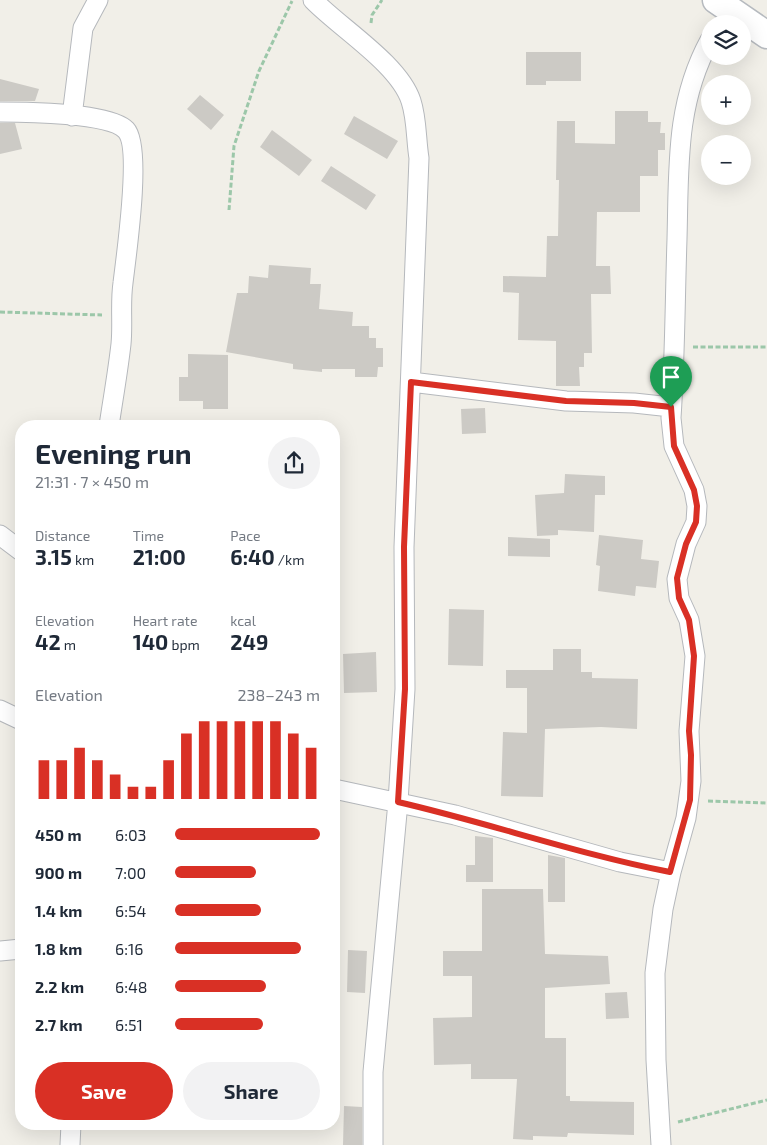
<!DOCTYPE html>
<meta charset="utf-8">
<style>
:root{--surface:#fff;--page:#f2f2f3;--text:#1f2937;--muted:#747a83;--accent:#d93025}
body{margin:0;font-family:"Exo 2",sans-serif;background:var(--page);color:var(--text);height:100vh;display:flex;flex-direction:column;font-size:19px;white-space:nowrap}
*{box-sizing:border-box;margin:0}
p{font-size:16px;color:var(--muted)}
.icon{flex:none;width:28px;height:28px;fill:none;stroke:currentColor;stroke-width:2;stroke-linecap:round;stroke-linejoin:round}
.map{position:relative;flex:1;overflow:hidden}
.side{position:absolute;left:15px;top:420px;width:325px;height:710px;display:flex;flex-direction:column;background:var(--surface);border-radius:20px;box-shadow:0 5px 20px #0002}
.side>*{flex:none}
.buttons{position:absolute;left:701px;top:15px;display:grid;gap:10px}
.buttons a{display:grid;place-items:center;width:50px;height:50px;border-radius:50%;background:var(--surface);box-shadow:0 5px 20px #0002;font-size:25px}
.pin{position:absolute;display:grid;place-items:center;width:42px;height:42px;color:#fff;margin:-51px -21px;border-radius:50% 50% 50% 0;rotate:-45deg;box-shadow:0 0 5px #0007}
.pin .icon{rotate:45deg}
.round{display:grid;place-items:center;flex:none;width:52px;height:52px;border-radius:26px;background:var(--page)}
.summary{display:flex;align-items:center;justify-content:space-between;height:85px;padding:0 20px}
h1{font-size:28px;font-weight:700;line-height:38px}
.figures{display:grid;grid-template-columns:repeat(3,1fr);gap:8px;height:85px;padding:5px 20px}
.figures div{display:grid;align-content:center}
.figures b{font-size:21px;font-weight:700}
.figures small{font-size:14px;font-weight:400}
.figures p{font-size:14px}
.chart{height:140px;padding:10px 20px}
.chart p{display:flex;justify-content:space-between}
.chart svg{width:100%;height:90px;margin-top:5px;stroke:var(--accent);stroke-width:6}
.cta{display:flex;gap:10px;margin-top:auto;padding:10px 20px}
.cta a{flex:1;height:58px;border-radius:30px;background:var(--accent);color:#fff;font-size:20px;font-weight:700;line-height:58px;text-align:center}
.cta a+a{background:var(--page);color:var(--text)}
ul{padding:0 20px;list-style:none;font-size:16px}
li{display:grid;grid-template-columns:80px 60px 1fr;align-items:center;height:38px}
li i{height:12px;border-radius:6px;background:var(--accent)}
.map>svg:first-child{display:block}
.building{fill:#cccac5}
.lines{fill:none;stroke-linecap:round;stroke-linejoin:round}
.street-casing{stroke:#b5b8bc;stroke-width:21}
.secondary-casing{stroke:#b6babf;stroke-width:29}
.path{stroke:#9cc7a9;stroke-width:3;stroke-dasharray:5 2.5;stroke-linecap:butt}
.street{stroke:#fff;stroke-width:19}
.secondary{stroke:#fff;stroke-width:26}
.route-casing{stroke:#fff;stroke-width:10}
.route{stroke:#d93025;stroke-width:6}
</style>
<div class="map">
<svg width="767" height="1145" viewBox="0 0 767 1145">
<rect width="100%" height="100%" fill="#f1efe8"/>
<path class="building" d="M526 52H581V81H546V85H526Z
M0 79 39 89 35 101H0Z
M200 95 224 115 211 130 187 109Z
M615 111H648V122H661L660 133H665V150H658V176H640V212H597L596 266H610L611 294H591L592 353H584V367H579L580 386H556V341L518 340 519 293 503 292V276L546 277 547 236H558L559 180H556L557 121H575V143L615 144Z
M354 116 398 141 387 159 344 134Z
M0 123H15L22 149 0 154Z
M272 130 312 160 299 176 260 147Z
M331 166 376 195 366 210 321 181Z
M269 265 311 268 310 284H321L319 309 353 312 352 326H369V338H376V348H383V367H378L377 377H355V369H322V372L293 369V364L226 352 237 293H248L249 276 268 278Z
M188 354 228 355V409H203V401H179V377H188Z
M485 408 486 433 462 434 461 409Z
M565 474 605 476V495H595L594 532 558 530V535L537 536 535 495 564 493Z
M599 535 643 540 641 559 659 561 656 588 636 586 635 596 598 591 600 566 596 565Z
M508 537 550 539V557L508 556Z
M449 609 484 610 483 666 448 665Z
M553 649H581V672H592V678L638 679 637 729 601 727 545 729 543 797 501 796 503 732 527 733V688H506V670H553Z
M376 652 377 692 344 693 343 654Z
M475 836 493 838V882H466V865H475Z
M548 855 565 858V902H548Z
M482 889H543L545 954 608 956 610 984 545 988V1038H566V1096H570V1101L634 1102V1135L568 1133 567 1137 533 1136V1140L513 1139 517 1079H471V1064L434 1065 433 1018 472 1017V976H443V951H482Z
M348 950 367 951 365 993 347 992Z
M627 992 629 1018 606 1019 605 993Z
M344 1106 362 1107V1145H343Z"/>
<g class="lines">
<defs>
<path id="street" d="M313 0C340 28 399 64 411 101 417 119 416 140 419 158L404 547 405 689 398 802 373 1072V1145
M0 112C25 112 110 113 126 130 142 147 126 257 123 283 120 303 123 324 121 344 118 371 113 399 109 426
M72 116 83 28 98 0
M411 382 566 401 634 403 671 407
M0 535 21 551
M0 710 21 720
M334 789 455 815 620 862 671 872
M0 951 21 949
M70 1145 71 1124
M661 1145 656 1060 655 973 663 909 671 872 686 818 691 781 689 731 695 656 689 620 679 598 677 579 686 544 696 522 697 506 694 490 674 446 671 418C675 358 675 299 677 239 679 168 675 104 710 40"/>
<path id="secondary" d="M716 0 767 35"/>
</defs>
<use href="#street" class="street-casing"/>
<use href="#secondary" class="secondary-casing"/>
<path class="path" d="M371 23 372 15 382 0
M229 210 234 146 259 71 292 1
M0 312 102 315
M693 347H767
M708 801 767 803
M678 1122 767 1100"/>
<use href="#street" class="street"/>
<use href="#secondary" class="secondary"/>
</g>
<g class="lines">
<defs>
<path id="route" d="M411 382 566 401 634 403 671 407 674 446 694 490 697 506 696 522 686 544 677 578 679 598 689 620 694 656 689 731 691 755 690 800 670 872C578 854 489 823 398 802L405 689 404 547Z"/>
</defs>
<use href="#route" class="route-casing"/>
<use href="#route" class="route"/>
</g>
</svg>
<div class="buttons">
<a><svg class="icon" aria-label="layers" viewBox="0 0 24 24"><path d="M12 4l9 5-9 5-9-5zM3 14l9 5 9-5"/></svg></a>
<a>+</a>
<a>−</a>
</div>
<div class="pin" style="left:671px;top:407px;background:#1e9e55"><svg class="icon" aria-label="arrive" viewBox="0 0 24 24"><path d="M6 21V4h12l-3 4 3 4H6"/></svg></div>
<section class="side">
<div class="summary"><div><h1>Evening run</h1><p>21:31 · 7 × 450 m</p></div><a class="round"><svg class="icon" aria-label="share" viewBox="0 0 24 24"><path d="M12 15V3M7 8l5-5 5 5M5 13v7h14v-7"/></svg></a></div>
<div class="figures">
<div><p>Distance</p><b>3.15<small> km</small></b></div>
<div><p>Time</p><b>21:00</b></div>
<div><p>Pace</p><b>6:40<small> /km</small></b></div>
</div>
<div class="figures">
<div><p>Elevation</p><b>42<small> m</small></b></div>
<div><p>Heart rate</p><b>140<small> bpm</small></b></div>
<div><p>kcal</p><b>249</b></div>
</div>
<div class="chart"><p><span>Elevation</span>238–243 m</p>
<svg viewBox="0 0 160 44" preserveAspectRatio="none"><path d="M5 44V25M15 44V25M25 44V19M35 44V25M45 44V32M55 44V38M65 44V38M75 44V25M85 44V12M95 44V6M105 44V6M115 44V6M125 44V6M135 44V6M145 44V12M155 44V19"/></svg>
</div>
<ul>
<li><b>450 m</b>6:03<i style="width:100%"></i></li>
<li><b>900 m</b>7:00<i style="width:56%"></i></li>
<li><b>1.4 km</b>6:54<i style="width:59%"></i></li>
<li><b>1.8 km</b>6:16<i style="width:87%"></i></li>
<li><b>2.2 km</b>6:48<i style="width:63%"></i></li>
<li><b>2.7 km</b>6:51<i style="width:61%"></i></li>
</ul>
<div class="cta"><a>Save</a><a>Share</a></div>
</section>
</div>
